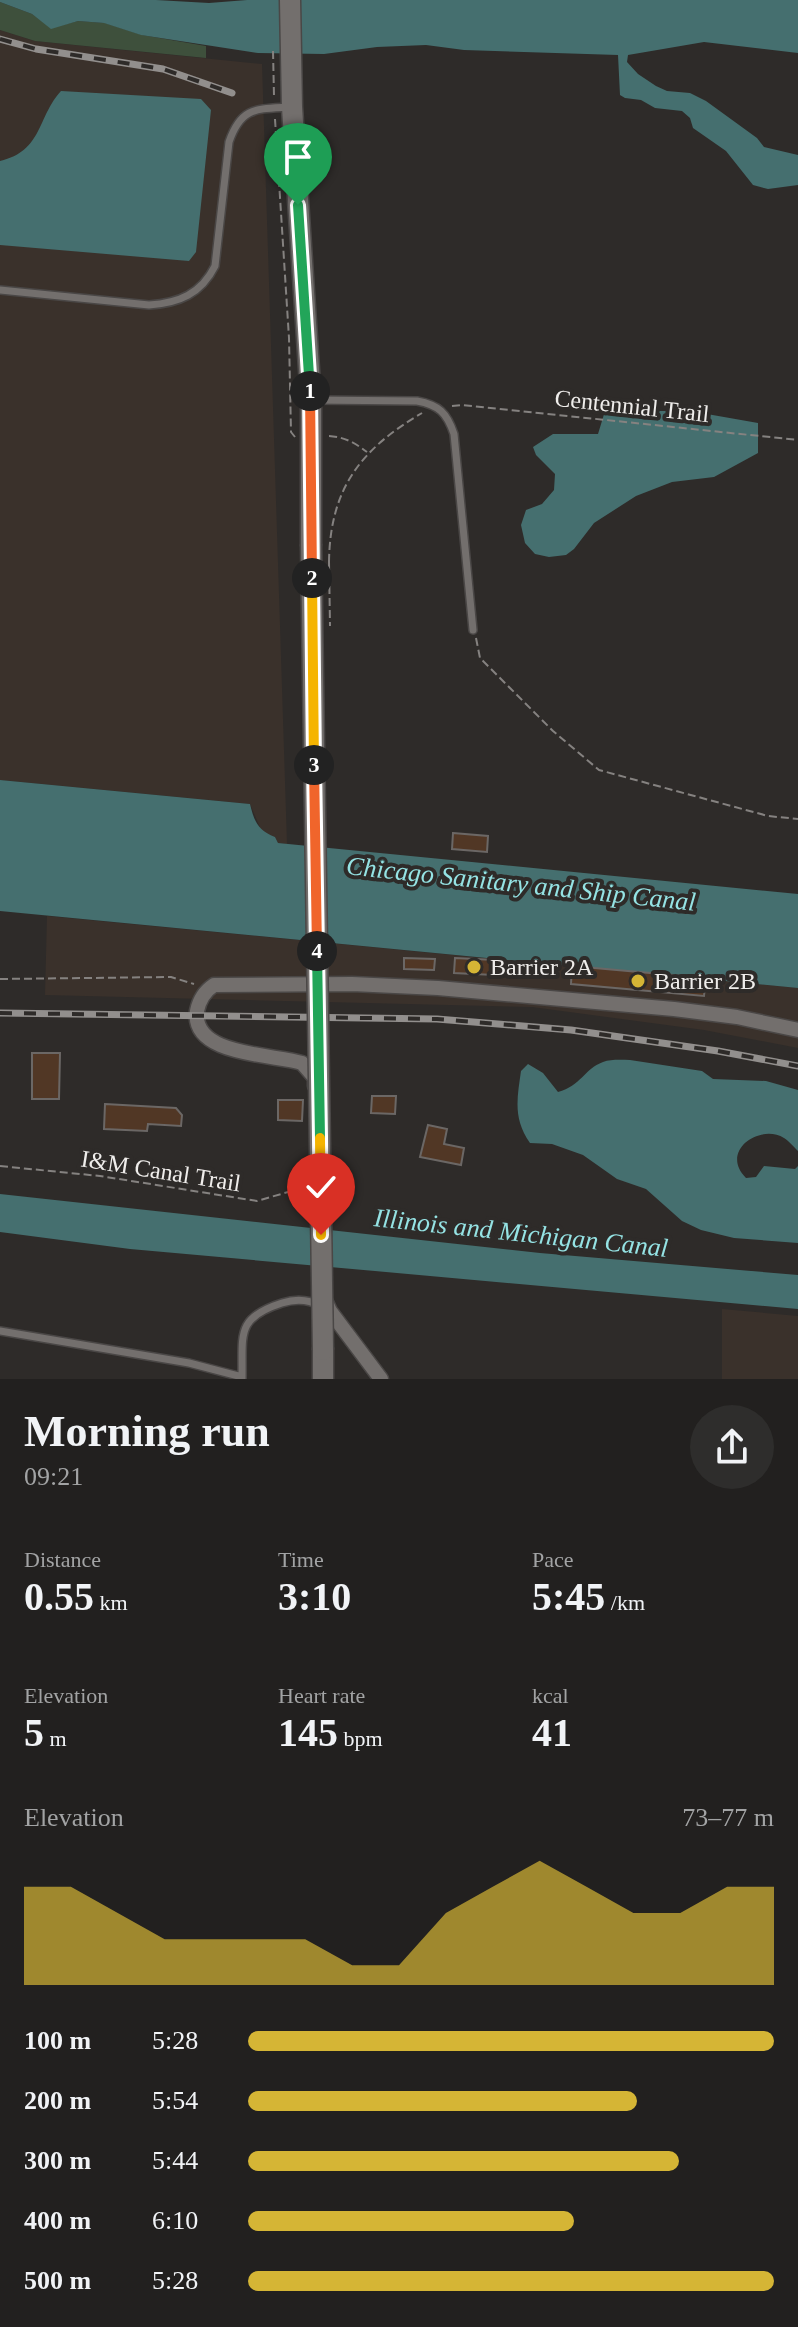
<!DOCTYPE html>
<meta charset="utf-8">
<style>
:root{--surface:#22201f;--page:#2e2d2c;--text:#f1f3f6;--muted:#a2a3a4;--accent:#d5b535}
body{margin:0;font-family:"Times New Roman",serif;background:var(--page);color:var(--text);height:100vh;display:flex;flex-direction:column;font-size:30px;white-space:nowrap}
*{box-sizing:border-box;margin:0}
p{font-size:26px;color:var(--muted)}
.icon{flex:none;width:44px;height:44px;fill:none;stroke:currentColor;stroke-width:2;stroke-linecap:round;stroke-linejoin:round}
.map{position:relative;height:1379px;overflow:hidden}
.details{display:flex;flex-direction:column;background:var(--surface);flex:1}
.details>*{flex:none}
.pin{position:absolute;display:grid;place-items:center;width:68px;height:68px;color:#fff;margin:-82px -34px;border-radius:50% 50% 50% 0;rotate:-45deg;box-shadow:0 0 8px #0007}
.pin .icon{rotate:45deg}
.km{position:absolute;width:40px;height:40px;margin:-20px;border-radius:50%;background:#222;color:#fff;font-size:22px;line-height:40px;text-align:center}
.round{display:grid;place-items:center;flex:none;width:84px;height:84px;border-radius:42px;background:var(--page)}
.headline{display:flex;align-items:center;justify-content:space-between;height:136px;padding:0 24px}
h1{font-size:44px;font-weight:700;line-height:60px}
.stats{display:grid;grid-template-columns:repeat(3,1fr);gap:12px;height:136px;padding:8px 24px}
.stats div{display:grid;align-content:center}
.stats b{font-size:40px;font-weight:700}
.stats small{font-size:22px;font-weight:400}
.stats p{font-size:22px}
.chart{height:224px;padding:16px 24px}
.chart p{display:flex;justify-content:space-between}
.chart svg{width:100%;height:144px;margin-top:8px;fill:var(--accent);opacity:.7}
ul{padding:0 24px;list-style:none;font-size:26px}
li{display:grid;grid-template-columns:128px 96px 1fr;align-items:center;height:60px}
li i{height:20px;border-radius:10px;background:var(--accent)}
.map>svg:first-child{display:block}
.built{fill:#3a312b}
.green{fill:#3e503c}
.water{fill:#456f6f}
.building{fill:#513725;stroke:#6b6765;stroke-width:2}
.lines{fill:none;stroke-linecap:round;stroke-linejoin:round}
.lane-casing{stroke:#4a4746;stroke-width:10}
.street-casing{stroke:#4a4746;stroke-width:17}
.secondary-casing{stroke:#4a4746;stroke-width:23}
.path{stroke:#858280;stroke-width:2;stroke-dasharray:8 4;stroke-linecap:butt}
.lane{stroke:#736f6d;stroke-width:7}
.street{stroke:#736f6d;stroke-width:14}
.secondary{stroke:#736f6d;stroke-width:20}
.rail-casing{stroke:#928f8d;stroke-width:7}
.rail{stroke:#2e2b29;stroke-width:4;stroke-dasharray:12;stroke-linecap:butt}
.secondary-bridge-casing{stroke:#4a4746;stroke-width:23;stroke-linecap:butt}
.path-bridge{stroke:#858280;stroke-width:2;stroke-dasharray:8 4;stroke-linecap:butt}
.secondary-bridge{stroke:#736f6d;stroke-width:20}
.split-1-casing{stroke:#fff;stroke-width:16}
.split-2-casing{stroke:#fff;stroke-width:16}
.split-3-casing{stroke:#fff;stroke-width:16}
.split-4-casing{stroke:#fff;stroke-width:16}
.split-5-casing{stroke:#fff;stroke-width:16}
.split-6-casing{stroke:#fff;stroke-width:16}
.split-1{stroke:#22a559;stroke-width:10}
.split-2{stroke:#f0652b;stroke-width:10}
.split-3{stroke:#f5b400;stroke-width:10}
.split-4{stroke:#f0652b;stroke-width:10}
.split-5{stroke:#22a559;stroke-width:10}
.split-6{stroke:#f5b400;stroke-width:10}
.poi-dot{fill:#d5b535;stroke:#2e2b29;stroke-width:3}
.labels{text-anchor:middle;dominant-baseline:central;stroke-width:8;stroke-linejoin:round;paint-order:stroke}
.street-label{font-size:24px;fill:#efedeb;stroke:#2e2b29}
.poi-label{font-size:24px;fill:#efedeb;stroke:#2e2b29;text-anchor:start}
.water-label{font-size:26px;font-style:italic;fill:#95e3e4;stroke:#2e2b29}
</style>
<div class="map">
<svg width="798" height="1379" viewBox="0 0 798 1379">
<rect width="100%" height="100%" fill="#2e2b29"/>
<path class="built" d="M0 30 35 41 262 64 287 844 278 843 275 837 262 832 250 804 0 780Z
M47 916 798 988V1048L704 1030 532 1007 45 995Z
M722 1309 798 1316V1379H722Z"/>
<path class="green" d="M0 2 32 14 51 28 78 21 105 23 142 35 206 46V58L35 41 0 30Z"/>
<path class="water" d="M0 0H156L209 3 247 0H798V53L704 42 628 55 627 62 638 74 656 86 667 91 690 93 706 101 757 138 764 147 798 155V185L768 189 753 185 726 151 693 128 690 118 682 111 655 108 641 100 625 98 620 95 618 55 464 50 426 45 377 47 324 54 258 53 141 35 104 23 78 21 51 29 32 14 0 2Z
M61 91 201 99 211 110 196 252 189 261 0 245V161C43 151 37 117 61 91Z
M605 411H690L758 423V453L714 477 672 482 636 496 594 523 574 549 566 555 549 557 535 554 525 543 521 525 526 510 542 504 554 490 555 474 536 455 533 447 553 434H598Z
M0 780 250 804C254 821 258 831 275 837L278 843 798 894V988L0 911Z
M630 1060 702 1071 713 1079 766 1081 798 1090V1151C794 1147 789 1141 784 1138 760 1123 719 1151 746 1178L756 1177 764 1166 795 1169 798 1166V1243L734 1238 701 1230 682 1221 646 1189 617 1179 583 1155 552 1144 530 1143C513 1119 517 1099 521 1071L528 1064 543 1073 558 1092C581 1086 584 1069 603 1062 611 1059 622 1060 630 1060Z
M0 1194 540 1253 798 1275V1309L130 1249 0 1232Z"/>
<path class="building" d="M453 833 488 836 487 852 452 849Z
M404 958 435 959 434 970 404 969Z
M455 958 495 960 494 975 454 973Z
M572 966 706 978 704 996 571 984Z
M32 1053H60L59 1099H32Z
M372 1096H396L395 1114 371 1113Z
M278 1100H303L302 1121 278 1120Z
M105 1104 176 1108 182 1115 181 1126 148 1124 147 1131 104 1129Z
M428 1125 447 1129 444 1144 464 1148 461 1165 420 1157Z"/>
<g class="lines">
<defs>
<path id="lane" d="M0 290 149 305C179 303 201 294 215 266L229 142C241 107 256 109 289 107
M313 400 417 401C439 405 447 413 454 434L473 630
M0 1331 189 1363 242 1377
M242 1379C243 1335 235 1318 282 1303 295 1299 308 1299 320 1306"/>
<path id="street" d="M315 1086V1078L302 1063C273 1054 191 1056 197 1011 199 1001 205 991 214 985L352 984 438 988 674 1009 737 1017 798 1030
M324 1298 330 1311 381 1379"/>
<path id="secondary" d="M290 0 292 107 311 400V544
M323 1350V1379"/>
</defs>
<use href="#lane" class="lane-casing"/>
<use href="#street" class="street-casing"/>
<use href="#secondary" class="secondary-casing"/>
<path class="path" d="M273 51 274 96
M275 119 289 338 291 432 295 437
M452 406 462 405 798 440
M329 436C345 437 355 443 367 452
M329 562C330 488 361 449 422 413
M476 638 480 658 553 731 599 770 768 816 798 819
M0 979 171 977 194 984
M0 1166 100 1176 257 1201 302 1188"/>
<use href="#lane" class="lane"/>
<use href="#street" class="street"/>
<use href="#secondary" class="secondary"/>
<defs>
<path id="rail" d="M0 39 36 49 163 69 232 93
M0 1013 437 1019 571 1030 718 1051 798 1066"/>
</defs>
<use href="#rail" class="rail-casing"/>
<use href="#rail" class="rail"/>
<defs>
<path id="secondary-bridge" d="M311 544 323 1350"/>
</defs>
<use href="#secondary-bridge" class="secondary-bridge-casing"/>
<path class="path-bridge" d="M329 562 330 626"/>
<use href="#secondary-bridge" class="secondary-bridge"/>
</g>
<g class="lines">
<defs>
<path id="split-1" d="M298 205 310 391"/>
<path id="split-2" d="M310 391 312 578"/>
<path id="split-3" d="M312 578 314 765"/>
<path id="split-4" d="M314 765 317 951"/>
<path id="split-5" d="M317 951 320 1138"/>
<path id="split-6" d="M320 1138 321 1235"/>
</defs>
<use href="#split-1" class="split-1-casing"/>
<use href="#split-2" class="split-2-casing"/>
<use href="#split-3" class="split-3-casing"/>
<use href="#split-4" class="split-4-casing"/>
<use href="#split-5" class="split-5-casing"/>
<use href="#split-6" class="split-6-casing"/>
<use href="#split-1" class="split-1"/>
<use href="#split-2" class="split-2"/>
<use href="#split-3" class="split-3"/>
<use href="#split-4" class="split-4"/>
<use href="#split-5" class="split-5"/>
<use href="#split-6" class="split-6"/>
</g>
<g class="poi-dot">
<circle cx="474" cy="967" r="8"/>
<circle cx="638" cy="981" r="8"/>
</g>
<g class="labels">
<g class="street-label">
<text transform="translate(632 406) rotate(6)">Centennial Trail</text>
<text transform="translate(161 1171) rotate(9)">I&amp;M Canal Trail</text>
</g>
<g class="poi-label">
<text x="490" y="967">Barrier 2A</text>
<text x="654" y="981">Barrier 2B</text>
</g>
<g class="water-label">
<text transform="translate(521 884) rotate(6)">Chicago Sanitary and Ship Canal</text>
<text transform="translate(521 1233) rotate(6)">Illinois and Michigan Canal</text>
</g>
</g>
</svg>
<div class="pin" style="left:298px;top:205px;background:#1e9e55"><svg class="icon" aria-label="arrive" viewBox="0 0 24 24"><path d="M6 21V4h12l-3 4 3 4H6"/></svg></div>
<div class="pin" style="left:321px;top:1235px;background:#d93025"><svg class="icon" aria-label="check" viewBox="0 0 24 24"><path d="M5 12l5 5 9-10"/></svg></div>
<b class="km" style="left:310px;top:391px">1</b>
<b class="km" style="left:312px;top:578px">2</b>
<b class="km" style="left:314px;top:765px">3</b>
<b class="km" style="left:317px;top:951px">4</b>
</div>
<section class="details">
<div class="headline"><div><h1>Morning run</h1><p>09:21</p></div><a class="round"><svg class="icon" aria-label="share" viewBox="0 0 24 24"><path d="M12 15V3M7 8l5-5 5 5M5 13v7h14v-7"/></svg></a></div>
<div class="stats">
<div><p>Distance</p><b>0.55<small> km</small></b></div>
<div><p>Time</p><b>3:10</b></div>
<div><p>Pace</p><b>5:45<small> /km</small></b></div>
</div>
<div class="stats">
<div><p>Elevation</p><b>5<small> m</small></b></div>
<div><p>Heart rate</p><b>145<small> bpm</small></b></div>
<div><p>kcal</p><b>41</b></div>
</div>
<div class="chart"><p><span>Elevation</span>73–77 m</p>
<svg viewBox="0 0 160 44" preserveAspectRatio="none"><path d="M0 44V14L10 14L20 22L30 30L40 30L50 30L60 30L70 38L80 38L90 22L100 14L110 6L120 14L130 22L140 22L150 14L160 14V44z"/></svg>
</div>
<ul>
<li><b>100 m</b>5:28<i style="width:100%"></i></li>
<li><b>200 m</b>5:54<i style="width:74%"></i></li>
<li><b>300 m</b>5:44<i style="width:82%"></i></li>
<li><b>400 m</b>6:10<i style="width:62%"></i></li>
<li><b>500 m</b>5:28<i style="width:100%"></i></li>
</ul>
</section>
